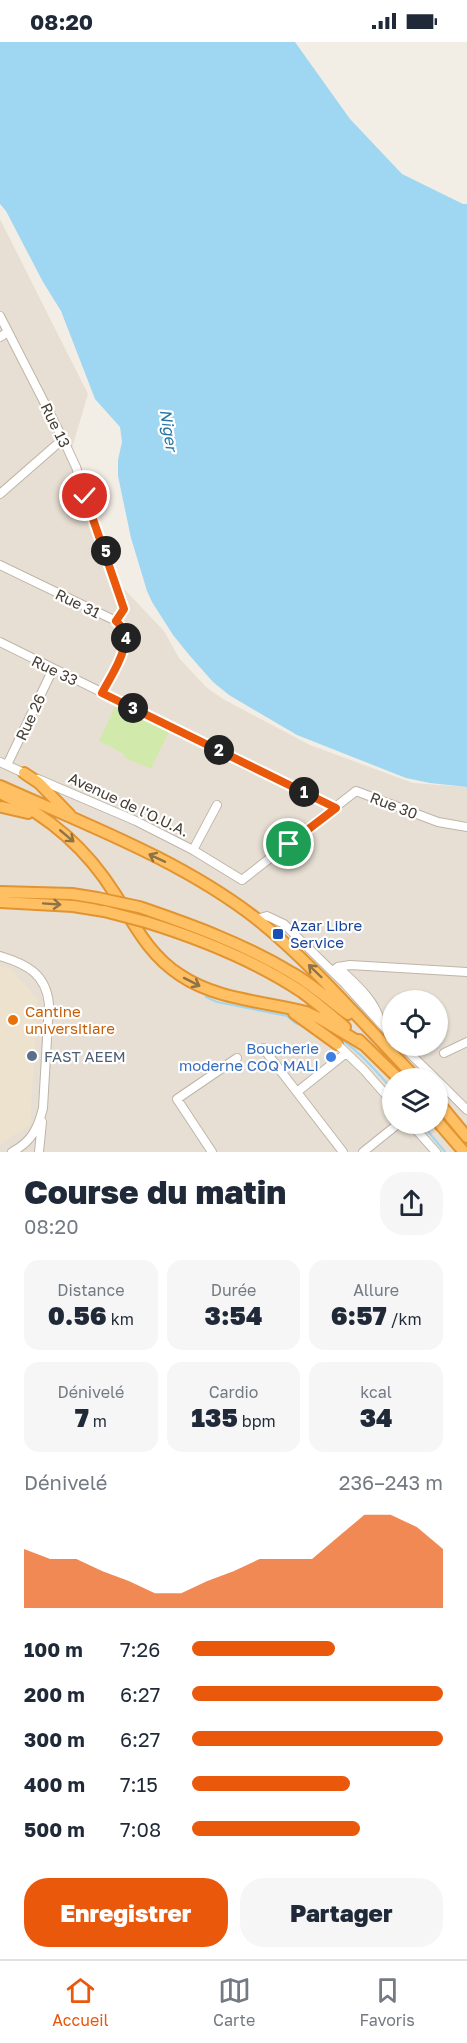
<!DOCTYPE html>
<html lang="fr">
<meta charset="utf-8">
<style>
:root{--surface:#fff;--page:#f6f6f7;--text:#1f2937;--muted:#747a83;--line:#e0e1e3;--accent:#ea580c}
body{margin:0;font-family:"Golos Text",sans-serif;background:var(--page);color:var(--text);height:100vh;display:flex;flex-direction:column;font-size:22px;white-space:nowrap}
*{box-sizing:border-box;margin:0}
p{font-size:20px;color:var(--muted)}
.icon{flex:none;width:33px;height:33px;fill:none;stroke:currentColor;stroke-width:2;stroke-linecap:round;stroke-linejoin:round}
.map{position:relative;height:1110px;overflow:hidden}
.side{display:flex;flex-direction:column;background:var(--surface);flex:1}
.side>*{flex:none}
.tools{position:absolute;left:382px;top:948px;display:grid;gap:12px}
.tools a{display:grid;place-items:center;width:66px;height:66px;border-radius:50%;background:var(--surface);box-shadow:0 2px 4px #0004;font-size:30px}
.pin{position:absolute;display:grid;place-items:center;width:51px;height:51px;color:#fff;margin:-26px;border:3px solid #fff;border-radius:50%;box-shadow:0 2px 6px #0007}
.km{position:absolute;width:30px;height:30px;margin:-15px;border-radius:50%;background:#222;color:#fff;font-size:16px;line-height:30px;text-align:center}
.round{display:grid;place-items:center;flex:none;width:63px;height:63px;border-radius:24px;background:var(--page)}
.headline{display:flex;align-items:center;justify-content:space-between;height:102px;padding:0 24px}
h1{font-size:33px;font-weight:800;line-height:45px}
.metrics{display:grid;grid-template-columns:repeat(3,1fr);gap:9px;height:102px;padding:6px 24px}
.metrics div{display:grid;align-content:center;border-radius:15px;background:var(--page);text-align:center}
.metrics b{font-size:26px;font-weight:800}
.metrics small{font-size:16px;font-weight:400}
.metrics p{font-size:16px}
.chart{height:168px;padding:12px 24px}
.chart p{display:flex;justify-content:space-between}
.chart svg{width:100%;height:108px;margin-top:6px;fill:var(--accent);opacity:.7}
.button{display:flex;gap:12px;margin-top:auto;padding:12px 24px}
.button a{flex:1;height:69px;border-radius:24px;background:var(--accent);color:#fff;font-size:24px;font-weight:800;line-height:69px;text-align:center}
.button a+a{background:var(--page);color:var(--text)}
ul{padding:0 24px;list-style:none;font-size:20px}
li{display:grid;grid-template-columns:96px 72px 1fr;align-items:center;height:45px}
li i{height:15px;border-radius:8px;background:var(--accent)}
.status{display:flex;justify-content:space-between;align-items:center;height:42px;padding:0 30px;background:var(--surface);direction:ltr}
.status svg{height:16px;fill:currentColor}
.menu{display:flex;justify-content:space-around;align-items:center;height:84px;border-top:2px solid var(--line);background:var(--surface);font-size:16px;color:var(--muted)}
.menu a{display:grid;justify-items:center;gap:3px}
.menu .selected{color:var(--accent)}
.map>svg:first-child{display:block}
.residential{fill:#e7dfd3;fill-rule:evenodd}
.education{fill:#ede2ce}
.green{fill:#d2e9ac}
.water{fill:#9fd6f2}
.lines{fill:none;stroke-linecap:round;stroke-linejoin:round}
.stream{stroke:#9fd6f2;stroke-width:2}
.minor-casing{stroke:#bfb5a7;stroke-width:10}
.highway-casing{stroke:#e29430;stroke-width:14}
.minor{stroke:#fff;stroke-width:8}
.highway{stroke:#ffc064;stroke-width:10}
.highway-bridge-casing{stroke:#e29430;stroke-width:14;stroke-linecap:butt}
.highway-bridge{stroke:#ffc064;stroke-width:10}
.oneway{stroke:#907247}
.route-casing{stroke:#fff;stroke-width:12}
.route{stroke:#ea580c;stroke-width:8}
.transit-dot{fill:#1a4fb4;stroke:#fff;stroke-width:2}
.food-dot{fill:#e8710a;stroke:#fff;stroke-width:2}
.service-dot{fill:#5c6f8a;stroke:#fff;stroke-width:2}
.shop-dot{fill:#3f7fe0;stroke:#fff;stroke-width:2}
.labels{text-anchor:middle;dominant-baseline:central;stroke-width:4.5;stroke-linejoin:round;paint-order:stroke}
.street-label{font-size:15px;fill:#463e34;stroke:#fff}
.transit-label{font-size:15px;fill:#164399;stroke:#fff;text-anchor:start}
.food-label{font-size:15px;fill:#c56008;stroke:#fff;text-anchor:start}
.shop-label{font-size:15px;fill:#366cbe;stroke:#fff;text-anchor:end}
.service-label{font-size:15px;fill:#4e5e75;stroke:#fff;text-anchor:start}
.water-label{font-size:16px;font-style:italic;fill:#2878a5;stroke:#fff}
</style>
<div class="status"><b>08:20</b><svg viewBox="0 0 49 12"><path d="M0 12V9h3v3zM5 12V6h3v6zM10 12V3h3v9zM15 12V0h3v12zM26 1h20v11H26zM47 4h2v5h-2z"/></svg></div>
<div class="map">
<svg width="467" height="1110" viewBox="0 0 467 1110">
<rect width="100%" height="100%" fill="#f3eee5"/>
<path class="residential" d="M0 177 88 352 70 413 110 532 164 589 179 616 206 645 223 657 310 703 413 741 467 745V1110H0ZM393 958H438V1004H393ZM393 1036H438V1082H393Z"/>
<path class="education" d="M0 924 10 926 38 958 30 1083 0 1102Z"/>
<path class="green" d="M115 664 169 690 151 727 125 716 124 712 99 699Z"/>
<path class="water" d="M0 0H295L350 77 402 132 463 162H467V745L430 741 406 736 297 693 229 653 213 640 190 614 173 593 152 560 147 549 131 496 118 434V418L122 400 120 385 95 357 61 269 43 240 6 169 0 162Z"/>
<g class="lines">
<path class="stream" d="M206 955 217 960 287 974 295 981 303 984
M331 991C355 1004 375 1028 393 1048
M422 1082 445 1110"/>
<defs>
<path id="minor" d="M0 274 63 397 76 425 124 568 116 579
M0 295 8 290
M0 452 63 397
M0 523 116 579C138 598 112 631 102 651
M0 600 336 766
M0 720 26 732
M7 723 53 627
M38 737 136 779 193 808 242 838 356 749 438 780 467 785
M193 808 217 763
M256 877 267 874 284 882 345 942 393 995
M0 914C27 922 46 932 49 962L43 1066C38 1087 31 1100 12 1110
M338 925C354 941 374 956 380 979
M332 929 338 925 350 923 467 930
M337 1002 364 1028 393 1061
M402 1004 435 1036
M263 1006 343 1110
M444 1011 467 1000
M438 1039 467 1068
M297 1050 346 1011
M411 1082 436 1110
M39 1110 42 1080
M212 1110 177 1057 237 1016
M363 1110 398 1082"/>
<path id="highway" d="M24 731 39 741 70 773
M0 744C87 783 183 819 258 878 316 925 364 983 416 1036
M0 751C48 773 87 807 115 852 134 882 149 913 180 933 217 958 263 959 306 970L319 976 364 1003
M2 765 28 771
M0 850 72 852 97 856
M0 860 73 864 104 869
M139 865C192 883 244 902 292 931 312 942 330 959 348 972
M146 880C201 897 254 918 302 950 317 961 331 973 345 985
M294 971 337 1002
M359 998 398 1036
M438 1060 467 1095
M438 1080 464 1110"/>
</defs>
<use href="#minor" class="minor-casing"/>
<use href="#highway" class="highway-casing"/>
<use href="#minor" class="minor"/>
<use href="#highway" class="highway"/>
<defs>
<path id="highway-bridge" d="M97 856 139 865
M104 869 146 880"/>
</defs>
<use href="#highway-bridge" class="highway-bridge-casing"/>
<use href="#highway-bridge" class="highway-bridge"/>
</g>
<defs><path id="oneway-shaft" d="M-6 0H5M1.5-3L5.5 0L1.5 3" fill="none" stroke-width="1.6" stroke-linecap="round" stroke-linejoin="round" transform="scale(1.5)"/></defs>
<g class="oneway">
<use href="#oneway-shaft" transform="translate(67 794) rotate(40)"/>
<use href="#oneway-shaft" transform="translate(157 816) rotate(-155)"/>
<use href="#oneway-shaft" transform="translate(52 862) rotate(4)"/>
<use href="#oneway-shaft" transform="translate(315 929) rotate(-136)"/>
<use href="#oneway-shaft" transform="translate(192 940) rotate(27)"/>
</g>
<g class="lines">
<defs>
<path id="route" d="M85 454 124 567 116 579C138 598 112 631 102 651L336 766 289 802"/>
</defs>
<use href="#route" class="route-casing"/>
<use href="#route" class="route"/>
</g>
<rect class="transit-dot" x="272" y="886" width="12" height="12" rx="3"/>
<circle class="food-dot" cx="13" cy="978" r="6"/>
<circle class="service-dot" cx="32" cy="1014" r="6"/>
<circle class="shop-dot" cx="331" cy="1015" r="6"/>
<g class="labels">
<g class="street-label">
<text transform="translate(56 383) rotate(64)">Rue 13</text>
<text transform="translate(78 561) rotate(26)">Rue 31</text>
<text transform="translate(55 628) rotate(26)">Rue 33</text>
<text transform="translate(30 675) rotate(-65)">Rue 26</text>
<text transform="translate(129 762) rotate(25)">Avenue de l'O.U.A.</text>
<text transform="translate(394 763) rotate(21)">Rue 30</text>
</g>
<g class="transit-label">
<text x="290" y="883">Azar Libre<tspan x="290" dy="17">Service</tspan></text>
</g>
<g class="food-label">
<text x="25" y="969">Cantine<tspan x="25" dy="17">universitiare</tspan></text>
</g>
<g class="shop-label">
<text x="319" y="1006">Boucherie<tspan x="319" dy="17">moderne COQ MALI</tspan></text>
</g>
<g class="service-label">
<text x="44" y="1014">FAST AEEM</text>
</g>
<g class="water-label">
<text transform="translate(169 388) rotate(81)">Niger</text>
</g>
</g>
</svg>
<div class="tools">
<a><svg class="icon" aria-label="locate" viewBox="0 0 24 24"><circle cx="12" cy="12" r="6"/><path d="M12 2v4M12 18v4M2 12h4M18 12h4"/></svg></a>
<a><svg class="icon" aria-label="layers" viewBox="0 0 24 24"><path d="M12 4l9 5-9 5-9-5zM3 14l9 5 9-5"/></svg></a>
</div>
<div class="pin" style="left:289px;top:802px;background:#1e9e55"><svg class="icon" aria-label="arrive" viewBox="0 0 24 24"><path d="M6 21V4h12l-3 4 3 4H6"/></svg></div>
<div class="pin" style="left:85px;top:454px;background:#d93025"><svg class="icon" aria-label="check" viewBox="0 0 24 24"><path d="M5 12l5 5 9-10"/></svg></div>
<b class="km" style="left:304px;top:750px">1</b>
<b class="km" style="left:219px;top:708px">2</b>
<b class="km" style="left:133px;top:666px">3</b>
<b class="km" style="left:126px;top:596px">4</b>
<b class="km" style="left:106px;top:509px">5</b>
</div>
<section class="side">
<div class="headline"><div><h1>Course du matin</h1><p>08:20</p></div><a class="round"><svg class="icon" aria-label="share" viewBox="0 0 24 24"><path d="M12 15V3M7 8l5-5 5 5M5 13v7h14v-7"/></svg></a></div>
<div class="metrics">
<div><p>Distance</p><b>0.56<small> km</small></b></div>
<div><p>Durée</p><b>3:54</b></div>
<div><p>Allure</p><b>6:57<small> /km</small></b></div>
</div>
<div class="metrics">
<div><p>Dénivelé</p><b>7<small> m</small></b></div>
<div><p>Cardio</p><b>135<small> bpm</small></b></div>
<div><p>kcal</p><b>34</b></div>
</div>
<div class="chart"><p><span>Dénivelé</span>236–243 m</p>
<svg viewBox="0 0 160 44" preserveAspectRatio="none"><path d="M0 44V20L10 24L20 24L30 29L40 33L50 38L60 38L70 33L80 29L90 24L100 24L110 24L120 15L130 6L140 6L150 11L160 20V44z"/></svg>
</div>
<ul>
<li><b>100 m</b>7:26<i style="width:57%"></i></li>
<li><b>200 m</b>6:27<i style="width:100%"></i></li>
<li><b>300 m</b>6:27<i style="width:100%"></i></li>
<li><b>400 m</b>7:15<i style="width:63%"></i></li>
<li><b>500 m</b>7:08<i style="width:67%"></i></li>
</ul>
<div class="button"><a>Enregistrer</a><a>Partager</a></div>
</section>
<nav class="menu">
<a class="selected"><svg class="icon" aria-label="home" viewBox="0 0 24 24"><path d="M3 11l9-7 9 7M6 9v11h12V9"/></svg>Accueil</a>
<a><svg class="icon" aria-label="map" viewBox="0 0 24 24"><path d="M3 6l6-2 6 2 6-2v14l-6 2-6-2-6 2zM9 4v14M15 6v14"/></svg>Carte</a>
<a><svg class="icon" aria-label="saved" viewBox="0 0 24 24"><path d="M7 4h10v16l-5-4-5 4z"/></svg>Favoris</a>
</nav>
